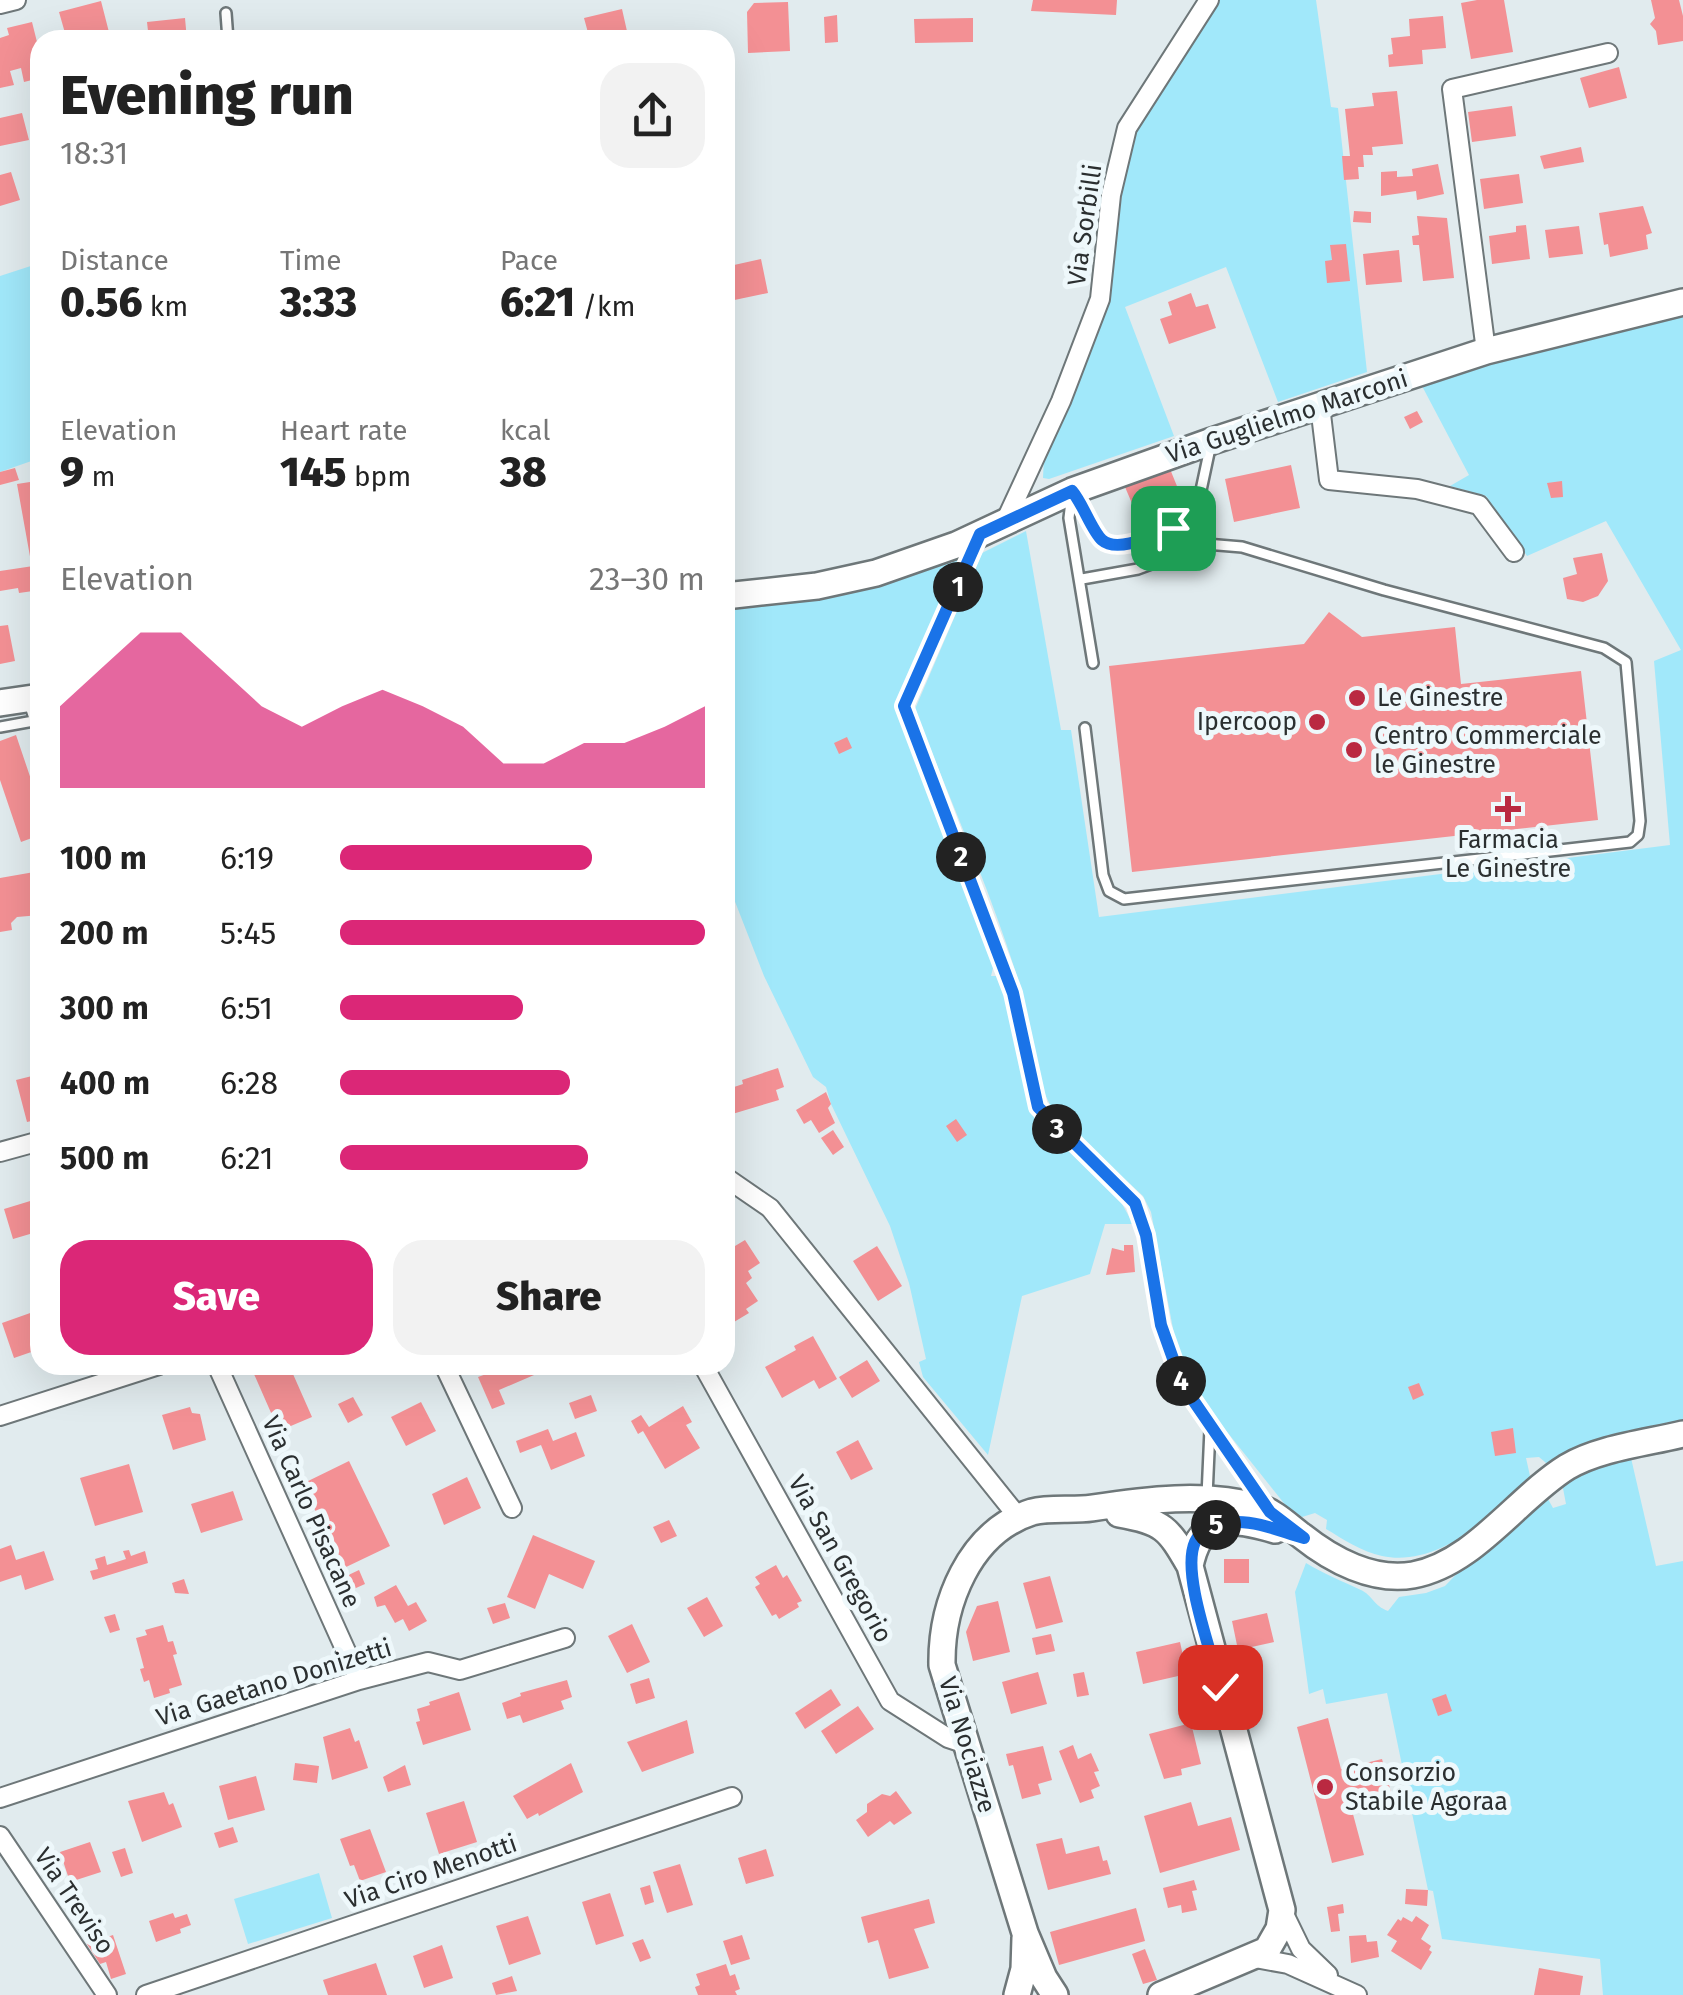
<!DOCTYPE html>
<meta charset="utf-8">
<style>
:root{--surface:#fff;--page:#f2f2f2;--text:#222;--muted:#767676;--accent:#db2777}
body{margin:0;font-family:"Fira Sans",sans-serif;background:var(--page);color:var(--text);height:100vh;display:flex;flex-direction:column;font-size:38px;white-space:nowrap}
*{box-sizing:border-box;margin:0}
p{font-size:32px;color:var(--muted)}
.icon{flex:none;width:55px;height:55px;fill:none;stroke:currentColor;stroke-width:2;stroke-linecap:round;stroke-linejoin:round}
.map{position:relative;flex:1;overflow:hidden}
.panel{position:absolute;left:30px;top:30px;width:705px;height:1345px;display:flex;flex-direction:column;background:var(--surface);border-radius:30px;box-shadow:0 10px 40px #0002}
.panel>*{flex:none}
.pin{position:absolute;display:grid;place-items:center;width:85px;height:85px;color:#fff;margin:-42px;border-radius:20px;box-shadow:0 5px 15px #0006}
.km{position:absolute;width:50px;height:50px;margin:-25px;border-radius:50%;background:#222;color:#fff;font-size:28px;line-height:50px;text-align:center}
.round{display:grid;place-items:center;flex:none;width:105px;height:105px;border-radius:30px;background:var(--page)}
.head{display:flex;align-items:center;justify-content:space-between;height:170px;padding:0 30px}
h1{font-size:55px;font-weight:800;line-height:75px}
.metrics{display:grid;grid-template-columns:repeat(3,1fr);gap:15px;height:170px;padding:10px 30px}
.metrics div{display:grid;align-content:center}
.metrics b{font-size:42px;font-weight:800}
.metrics small{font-size:28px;font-weight:400}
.metrics p{font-size:28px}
.chart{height:280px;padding:20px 30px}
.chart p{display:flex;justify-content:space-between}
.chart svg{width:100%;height:180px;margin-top:10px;fill:var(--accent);opacity:.7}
.action{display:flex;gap:20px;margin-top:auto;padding:20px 30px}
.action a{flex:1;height:115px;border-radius:30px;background:var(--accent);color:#fff;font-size:40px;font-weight:800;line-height:115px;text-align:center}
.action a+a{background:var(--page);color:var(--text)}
ul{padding:0 30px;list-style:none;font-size:32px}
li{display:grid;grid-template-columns:160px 120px 1fr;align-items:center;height:75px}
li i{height:25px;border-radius:12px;background:var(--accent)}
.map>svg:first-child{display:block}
.green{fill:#a1e8fa}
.building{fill:#f39094}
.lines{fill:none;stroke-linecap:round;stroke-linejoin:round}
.lane-casing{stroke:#6e7779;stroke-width:14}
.street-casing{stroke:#6e7779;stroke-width:22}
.secondary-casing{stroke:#6e7779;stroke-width:30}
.lane{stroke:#fff;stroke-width:9}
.street{stroke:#fff;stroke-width:18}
.secondary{stroke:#fff;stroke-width:25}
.route-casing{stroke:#fff;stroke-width:20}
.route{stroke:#1a73e8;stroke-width:12}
.poi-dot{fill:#ba2941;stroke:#eef8fb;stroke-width:4}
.labels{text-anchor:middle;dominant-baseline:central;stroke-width:10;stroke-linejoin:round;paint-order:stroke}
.street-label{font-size:25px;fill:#2b2f30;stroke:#eef8fb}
.poi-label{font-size:25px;fill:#2b2f30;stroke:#eef8fb;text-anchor:start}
</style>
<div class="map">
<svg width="1683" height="1995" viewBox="0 0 1683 1995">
<rect width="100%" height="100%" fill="#e1ebee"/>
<path class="green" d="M1218 0H1316L1331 107 1338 108 1367 372 1278 402 1226 267 1125 307 1174 436 1049 479 1043 478 1044 456 1109 285 1129 146 1140 118Z
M40 263V458L0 472V276Z
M1683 313V1425L1552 1468 1539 1457 1526 1458 1532 1485C1492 1516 1437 1568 1382 1556 1362 1552 1343 1539 1326 1529L1327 1520 1315 1513 1302 1517 1287 1507 1188 1383 1174 1334 1151 1212 1143 1196 1058 1118C1029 1075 1030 1019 1015 970 987 882 948 796 915 709L982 553 1026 531 1061 730H1071L1099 917 1670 845 1654 661 1681 650 1606 521 1527 556 1486 496 1450 486 1469 475 1422 386 1500 361Z
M965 555V563L901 700V711L994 964 991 976H998L1008 998 1032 1106 1035 1121 1032 1126 1035 1132H1049L1114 1189 1133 1224H1105L1090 1274 1022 1296 988 1455 923 1377 919 1362 926 1359 909 1283 890 1226 831 1104 826 1087 813 1077 764 976 725 876V608L778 602 882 582Z
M1631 1458 1656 1566 1683 1561V1995H1603L1600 1959 1442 1939 1433 1891 1428 1890 1387 1693 1326 1704 1323 1689 1309 1694 1295 1592 1306 1563C1324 1574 1342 1581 1361 1590 1372 1595 1374 1606 1388 1611L1399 1597 1426 1593 1445 1586 1471 1559 1548 1499 1553 1508 1566 1504 1562 1483 1574 1472Z
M319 1873 332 1918 248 1944 234 1899Z"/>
<path class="building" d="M1033 0H1117L1116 15 1031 11Z
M1477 0H1504L1513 52 1471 59 1461 3Z
M1651 0H1679L1683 16V41L1658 45 1656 31 1650 24 1655 18Z
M101 1 111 40H67L59 12Z
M788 2 790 51 748 53 747 12 754 3Z
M622 9 629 40H590L584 18Z
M837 15 838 42 825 43 824 17Z
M1443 16 1446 48 1422 50 1423 64 1389 67 1388 55 1393 54 1391 38 1410 36 1409 19Z
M185 18 187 40H149L147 22Z
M973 18V42L915 43 914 19Z
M32 22 40 54V78L24 82 21 68 10 71 14 85 0 88V38L9 35 7 28Z
M1619 67 1627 98 1589 108 1580 78Z
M1397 91 1403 144 1372 147 1373 155H1363L1364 167H1358L1359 179 1344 180 1342 156H1350L1345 109 1374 106 1372 93Z
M1512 106 1516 136 1472 142 1468 112Z
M22 113 29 140 0 146V118Z
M1581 147 1584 162 1544 169 1540 156Z
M1438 164 1444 194 1417 200 1416 191 1381 196V172L1397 171V177L1413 176 1412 169Z
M11 172 20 200 0 206V175Z
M1519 174 1523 203 1484 209 1480 179Z
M1643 206 1652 233 1646 235 1648 249 1610 257 1608 244 1604 245 1599 213Z
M1354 211 1371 212V223L1353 222Z
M1417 216 1447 218 1454 278 1423 281 1419 245H1413L1412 236 1419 235Z
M40 223V254L36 255 31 238 37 236 33 225Z
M1526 225 1530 259 1492 264 1489 236 1516 232V226Z
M1579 226 1583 254 1549 258 1545 230Z
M1346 244 1350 281 1327 283 1325 261 1332 260 1330 245Z
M1399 250 1402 282 1366 285 1363 254Z
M761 259 768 293 725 302V267Z
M1191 293 1196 307 1208 304 1216 328 1169 344 1160 319 1172 315 1168 302Z
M1417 411 1423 422 1410 429 1404 417Z
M1291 465 1300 508 1234 522 1225 479Z
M15 468 19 480 0 485V472Z
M1170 469 1181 496 1154 508 1157 515 1150 517 1147 510 1137 515 1125 487Z
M1562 481 1563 497 1551 498 1547 483Z
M30 482 32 489 40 488V560L31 562 17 484Z
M1602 553 1608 581 1598 596 1583 602 1567 599 1563 578 1577 574 1573 558Z
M40 565V590L19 593 18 588 0 591V571Z
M1329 612 1362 637 1455 627 1461 684 1581 671 1598 820 1132 872 1109 666 1304 644Z
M8 625 15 661 0 664V626Z
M16 735 40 806V835L21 842 0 780V741Z
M847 737 852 748 839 754 834 743Z
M40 871V915L17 917 11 923 12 930 0 932V878Z
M725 921 735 948 725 952Z
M40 970V1009H38L31 972Z
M778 1068 784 1087 776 1090 779 1100 729 1115 725 1090 743 1084 742 1080Z
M40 1074V1119L27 1122 16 1080Z
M826 1092 831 1104 828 1108 835 1123 819 1133 811 1120 804 1124 796 1110Z
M956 1119 967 1135 957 1142 946 1126Z
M833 1130 844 1147 833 1155 821 1138Z
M40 1198V1231L13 1239 4 1209Z
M745 1240 760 1263 748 1271 752 1278 746 1283 758 1301 746 1309 749 1313 734 1322 725 1308V1252Z
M1124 1245H1133L1135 1272 1106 1275 1112 1248 1124 1251Z
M877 1246 902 1286 878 1301 853 1261Z
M33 1312 40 1332V1349L14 1358 2 1323Z
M813 1336 837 1379 819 1389 814 1380 782 1398 765 1367 796 1350 794 1346Z
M867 1360 880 1381 852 1398 839 1377Z
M250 1365H289L312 1417 279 1431Z
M495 1365H538L541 1372 499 1390 505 1404 492 1409 478 1377 492 1372 490 1367Z
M1419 1383 1424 1395 1413 1400 1408 1387Z
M591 1395 597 1411 575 1419 569 1403Z
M353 1397 363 1415 348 1423 338 1404Z
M421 1402 436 1431 406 1446 391 1417Z
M683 1406 692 1422 686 1425 700 1448 665 1469 643 1431 638 1434 631 1421 641 1415 649 1427Z
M190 1407 192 1413 200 1414 206 1440 173 1450 162 1415Z
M1513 1428 1516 1453 1495 1456 1491 1432Z
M548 1429 553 1441 576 1432 585 1456 551 1470 541 1445 520 1453 516 1441Z
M858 1440 873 1469 851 1480 836 1452Z
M349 1461 390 1546 344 1568 302 1484Z
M129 1464 143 1512 95 1526 80 1478Z
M467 1477 481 1508 444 1525 432 1494Z
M233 1491 243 1520 201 1533 191 1504Z
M669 1520 677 1536 661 1543 653 1527Z
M533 1535 595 1561 583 1589 549 1574 535 1609 507 1597Z
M11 1545 16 1560 44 1551 54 1580 25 1590 21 1575 0 1582V1549Z
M129 1550 131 1556 145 1551 148 1563 93 1580 90 1571 98 1569 95 1559 105 1556 107 1565 126 1559 123 1551Z
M1224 1559H1249V1583H1224Z
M776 1565 783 1578 787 1575 802 1601 797 1603 799 1607 779 1619 776 1614 772 1616 755 1587 760 1584 755 1577Z
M359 1570 365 1584 347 1592 340 1579Z
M1050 1576 1063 1622 1036 1629 1023 1583Z
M184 1579 189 1594 175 1593 172 1583Z
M396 1585 408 1606 416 1602 427 1621 409 1631 403 1619 395 1623 385 1605 377 1607 374 1597Z
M707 1597 723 1626 704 1637 687 1608Z
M998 1601 1010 1652 973 1661 966 1632 977 1606Z
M505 1603 510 1618 493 1624 487 1608Z
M1267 1613 1274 1642 1238 1650 1232 1621Z
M115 1614 120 1630 110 1633 104 1617Z
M632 1624 650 1662 627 1673 608 1636Z
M163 1625 168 1642 173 1641 177 1654 173 1655 182 1685 169 1689 170 1693 154 1698 149 1680 144 1682 140 1669 144 1668 136 1638 147 1635 145 1630Z
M1051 1634 1055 1651 1036 1655 1032 1638Z
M1180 1642 1187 1674 1143 1684 1136 1652Z
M1038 1672 1047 1704 1011 1714 1002 1682Z
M1084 1672 1089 1695 1077 1697 1073 1674Z
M649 1678 655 1698 636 1704 630 1684Z
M567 1680 572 1697 561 1701 564 1709 523 1723 520 1715 507 1719 502 1703 521 1696 520 1693Z
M831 1689 841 1705 805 1729 795 1713Z
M459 1692 471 1730 423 1745 416 1722 420 1721 417 1709 430 1705 429 1702Z
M1446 1694 1452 1711 1438 1716 1432 1699Z
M858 1706 874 1729 836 1754 821 1731Z
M1328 1718 1341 1769 1382 1759 1391 1792 1350 1803 1364 1855 1332 1863 1297 1727Z
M687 1720 694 1753 642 1772 627 1742Z
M1191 1723 1201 1764 1181 1769 1182 1775 1164 1779 1149 1734Z
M350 1728 355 1742 359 1740 368 1768 332 1780 323 1737Z
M1073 1745 1078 1759 1091 1753 1099 1771 1094 1772 1100 1786 1091 1790 1094 1798 1080 1803 1059 1751Z
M1043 1746 1052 1780 1038 1784 1041 1794 1022 1799 1013 1765 1009 1766 1006 1754Z
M295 1763 319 1766 317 1783 293 1780Z
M571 1763 583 1792 539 1816 538 1813 527 1819 513 1796Z
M405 1765 411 1785 388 1792 383 1777Z
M256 1776 265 1810 228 1820 219 1786Z
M896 1791 912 1813 894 1825 890 1821 868 1837 856 1820 867 1812V1804L882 1794 890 1796Z
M164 1792 169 1805 173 1803 182 1827 142 1842 128 1801Z
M464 1801 477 1842 439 1854 426 1813Z
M1191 1802 1198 1826 1231 1817 1240 1850 1160 1873 1144 1816Z
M233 1827 238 1842 219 1848 214 1833Z
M370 1829 386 1872 360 1881 354 1865 350 1866 340 1839Z
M1062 1838 1066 1854 1099 1846 1103 1861 1107 1860 1111 1874 1048 1890 1036 1844Z
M90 1842 101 1872 70 1882 60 1852Z
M125 1848 133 1873 121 1877 112 1852Z
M766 1849 774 1876 746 1884 738 1858Z
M680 1864 693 1905 667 1913 653 1872Z
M1194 1880 1197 1890 1192 1891 1197 1910 1182 1913 1181 1905 1168 1908 1163 1888Z
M650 1885 654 1902 645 1905 640 1888Z
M1406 1889 1428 1890 1427 1906 1405 1904Z
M610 1893 624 1936 596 1945 582 1902Z
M929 1899 935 1923 914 1929 929 1968 889 1979 878 1940 868 1943 861 1917Z
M1343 1904 1344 1913 1338 1914 1340 1931 1331 1932 1327 1907Z
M1136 1908 1145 1941 1059 1965 1050 1932Z
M173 1913 175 1918 187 1914 191 1925 180 1929 181 1933 156 1942 149 1921Z
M528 1916 541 1954 509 1965 496 1926Z
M1416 1916 1429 1925 1421 1939 1431 1946 1429 1950 1432 1952 1421 1970 1391 1951 1397 1941 1387 1935 1398 1919 1401 1921 1403 1917 1412 1922Z
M113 1935 126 1974 111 1979 106 1962 100 1964 87 1944Z
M742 1935 750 1959 731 1965 723 1941Z
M1366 1935 1367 1942 1377 1941 1379 1957 1351 1963 1349 1936Z
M643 1939 651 1958 640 1962 632 1943Z
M442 1945 453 1978 424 1988 413 1956Z
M1145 1949 1157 1980 1143 1984 1132 1954Z
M376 1963 387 1995H328L323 1980Z
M726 1964 730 1976 735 1974 740 1989 735 1991 737 1995H698L695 1987 700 1985 696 1974Z
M1539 1968 1583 1976 1580 1995H1534Z
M512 1976 517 1991 496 1995 492 1983Z"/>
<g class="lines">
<defs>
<path id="lane" d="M226 13 228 40
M1072 493 1069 518 1093 663
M1075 494C1086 507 1089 524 1099 537 1115 557 1150 534 1169 530 1179 527 1191 530 1201 531
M1203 536 1200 495 1210 448
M978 541 904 705 1013 993 1038 1107 1135 1203 1147 1235 1161 1325 1170 1357 1210 1429 1262 1500
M1082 579 1138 569 1206 544 1242 547 1384 590 1604 648 1626 662 1640 821 1638 835 1630 842 1124 899 1109 891 1103 875 1085 728
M0 727 39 720
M1207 1496 1210 1429"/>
<path id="street" d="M0 4 16 0
M1486 351 1452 89 1608 53
M1320 406 1329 480 1417 489 1479 505 1514 552
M1005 522 1061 401 1100 299 1111 195 1127 128 1209 0
M32 698 40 722
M0 1152 40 1141
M725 1177 770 1208 1019 1518
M217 1365 359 1680
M444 1365 512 1508
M703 1365 890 1701 948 1738 966 1744
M0 1416 159 1365
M0 1798 359 1680 428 1662 460 1670 565 1638
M0 1836 107 1995
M1283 1912 1301 1949 1328 1975
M1255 1958 1288 1964 1357 1995
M146 1995 732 1797"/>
<path id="secondary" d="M725 596 817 586 876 573 956 545 1072 491 1212 441 1486 351 1683 302
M0 703 40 697
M1119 1514C1164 1522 1168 1528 1190 1566L1282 1910 1279 1929 1267 1950 1161 1995
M1190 1566C1201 1513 1230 1517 1275 1530
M1017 1995 1024 1969 1025 1938
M1055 1995 1044 1978 1025 1933 942 1665C941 1604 969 1532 1032 1512 1051 1507 1073 1511 1092 1508 1144 1500 1206 1492 1258 1507 1276 1513 1287 1525 1302 1536 1332 1560 1373 1582 1413 1575 1474 1564 1517 1498 1567 1467 1599 1448 1646 1443 1683 1434"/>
</defs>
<use href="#lane" class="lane-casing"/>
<use href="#street" class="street-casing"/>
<use href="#secondary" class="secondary-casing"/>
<use href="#lane" class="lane"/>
<use href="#street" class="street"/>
<use href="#secondary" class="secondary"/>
</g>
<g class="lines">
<defs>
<path id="route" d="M1173 528C1156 534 1118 554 1102 540 1092 531 1083 504 1072 491L980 534 904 706 1013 993 1038 1107 1135 1203 1146 1235 1161 1325 1182 1384 1270 1512 1304 1538C1282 1532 1258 1521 1235 1522 1220 1522 1202 1527 1195 1542 1181 1573 1212 1653 1220 1687"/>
</defs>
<use href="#route" class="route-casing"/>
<use href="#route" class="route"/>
</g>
<g class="poi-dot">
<circle cx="1357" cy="698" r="10"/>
<circle cx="1317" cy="722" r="10"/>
<circle cx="1354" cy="750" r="10"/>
<path d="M1503 794h10v10h10v10h-10v10h-10v-10h-10v-10h10z"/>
<circle cx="1325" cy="1787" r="10"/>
</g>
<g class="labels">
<g class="street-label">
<text transform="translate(1085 225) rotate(-82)">Via Sorbilli</text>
<text transform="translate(1287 417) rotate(-18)">Via Guglielmo Marconi</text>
<text transform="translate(311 1512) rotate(66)">Via Carlo Pisacane</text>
<text transform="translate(840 1559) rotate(61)">Via San Gregorio</text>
<text transform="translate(274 1683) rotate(-17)">Via Gaetano Donizetti</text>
<text transform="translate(967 1745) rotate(73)">Via Nociazze</text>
<text transform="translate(431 1872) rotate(-19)">Via Ciro Menotti</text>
<text transform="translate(74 1901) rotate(56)">Via Treviso</text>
</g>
<g class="poi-label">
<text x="1377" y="698">Le Ginestre</text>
<text x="1297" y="722" text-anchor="end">Ipercoop</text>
<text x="1374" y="736">Centro Commerciale<tspan x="1374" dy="29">le Ginestre</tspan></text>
<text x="1508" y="840" text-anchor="middle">Farmacia<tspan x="1508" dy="29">Le Ginestre</tspan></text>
<text x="1345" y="1773">Consorzio<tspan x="1345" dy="29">Stabile Agoraa</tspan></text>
</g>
</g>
</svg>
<div class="pin" style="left:1173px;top:528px;background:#1e9e55"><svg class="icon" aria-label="arrive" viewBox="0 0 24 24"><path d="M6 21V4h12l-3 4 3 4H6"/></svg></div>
<div class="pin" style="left:1220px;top:1687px;background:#d93025"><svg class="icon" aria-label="check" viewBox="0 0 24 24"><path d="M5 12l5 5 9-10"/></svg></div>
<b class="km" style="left:958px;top:587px">1</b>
<b class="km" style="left:961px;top:857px">2</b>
<b class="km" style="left:1057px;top:1129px">3</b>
<b class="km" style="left:1181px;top:1381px">4</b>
<b class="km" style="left:1216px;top:1525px">5</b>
<section class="panel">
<div class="head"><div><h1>Evening run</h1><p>18:31</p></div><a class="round"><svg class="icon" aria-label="share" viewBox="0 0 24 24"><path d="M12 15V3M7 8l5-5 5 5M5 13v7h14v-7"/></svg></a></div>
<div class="metrics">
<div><p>Distance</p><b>0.56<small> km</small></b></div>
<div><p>Time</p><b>3:33</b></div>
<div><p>Pace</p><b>6:21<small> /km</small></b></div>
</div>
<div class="metrics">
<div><p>Elevation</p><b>9<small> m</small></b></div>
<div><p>Heart rate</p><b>145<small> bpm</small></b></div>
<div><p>kcal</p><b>38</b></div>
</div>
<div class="chart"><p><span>Elevation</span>23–30 m</p>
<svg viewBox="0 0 160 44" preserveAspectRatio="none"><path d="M0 44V24L10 15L20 6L30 6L40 15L50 24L60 29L70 24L80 20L90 24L100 29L110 38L120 38L130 33L140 33L150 29L160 24V44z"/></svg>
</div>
<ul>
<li><b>100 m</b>6:19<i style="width:69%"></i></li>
<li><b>200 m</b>5:45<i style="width:100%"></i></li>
<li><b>300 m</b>6:51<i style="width:50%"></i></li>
<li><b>400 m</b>6:28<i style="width:63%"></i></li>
<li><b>500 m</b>6:21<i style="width:68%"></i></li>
</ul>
<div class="action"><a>Save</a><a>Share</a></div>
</section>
</div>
